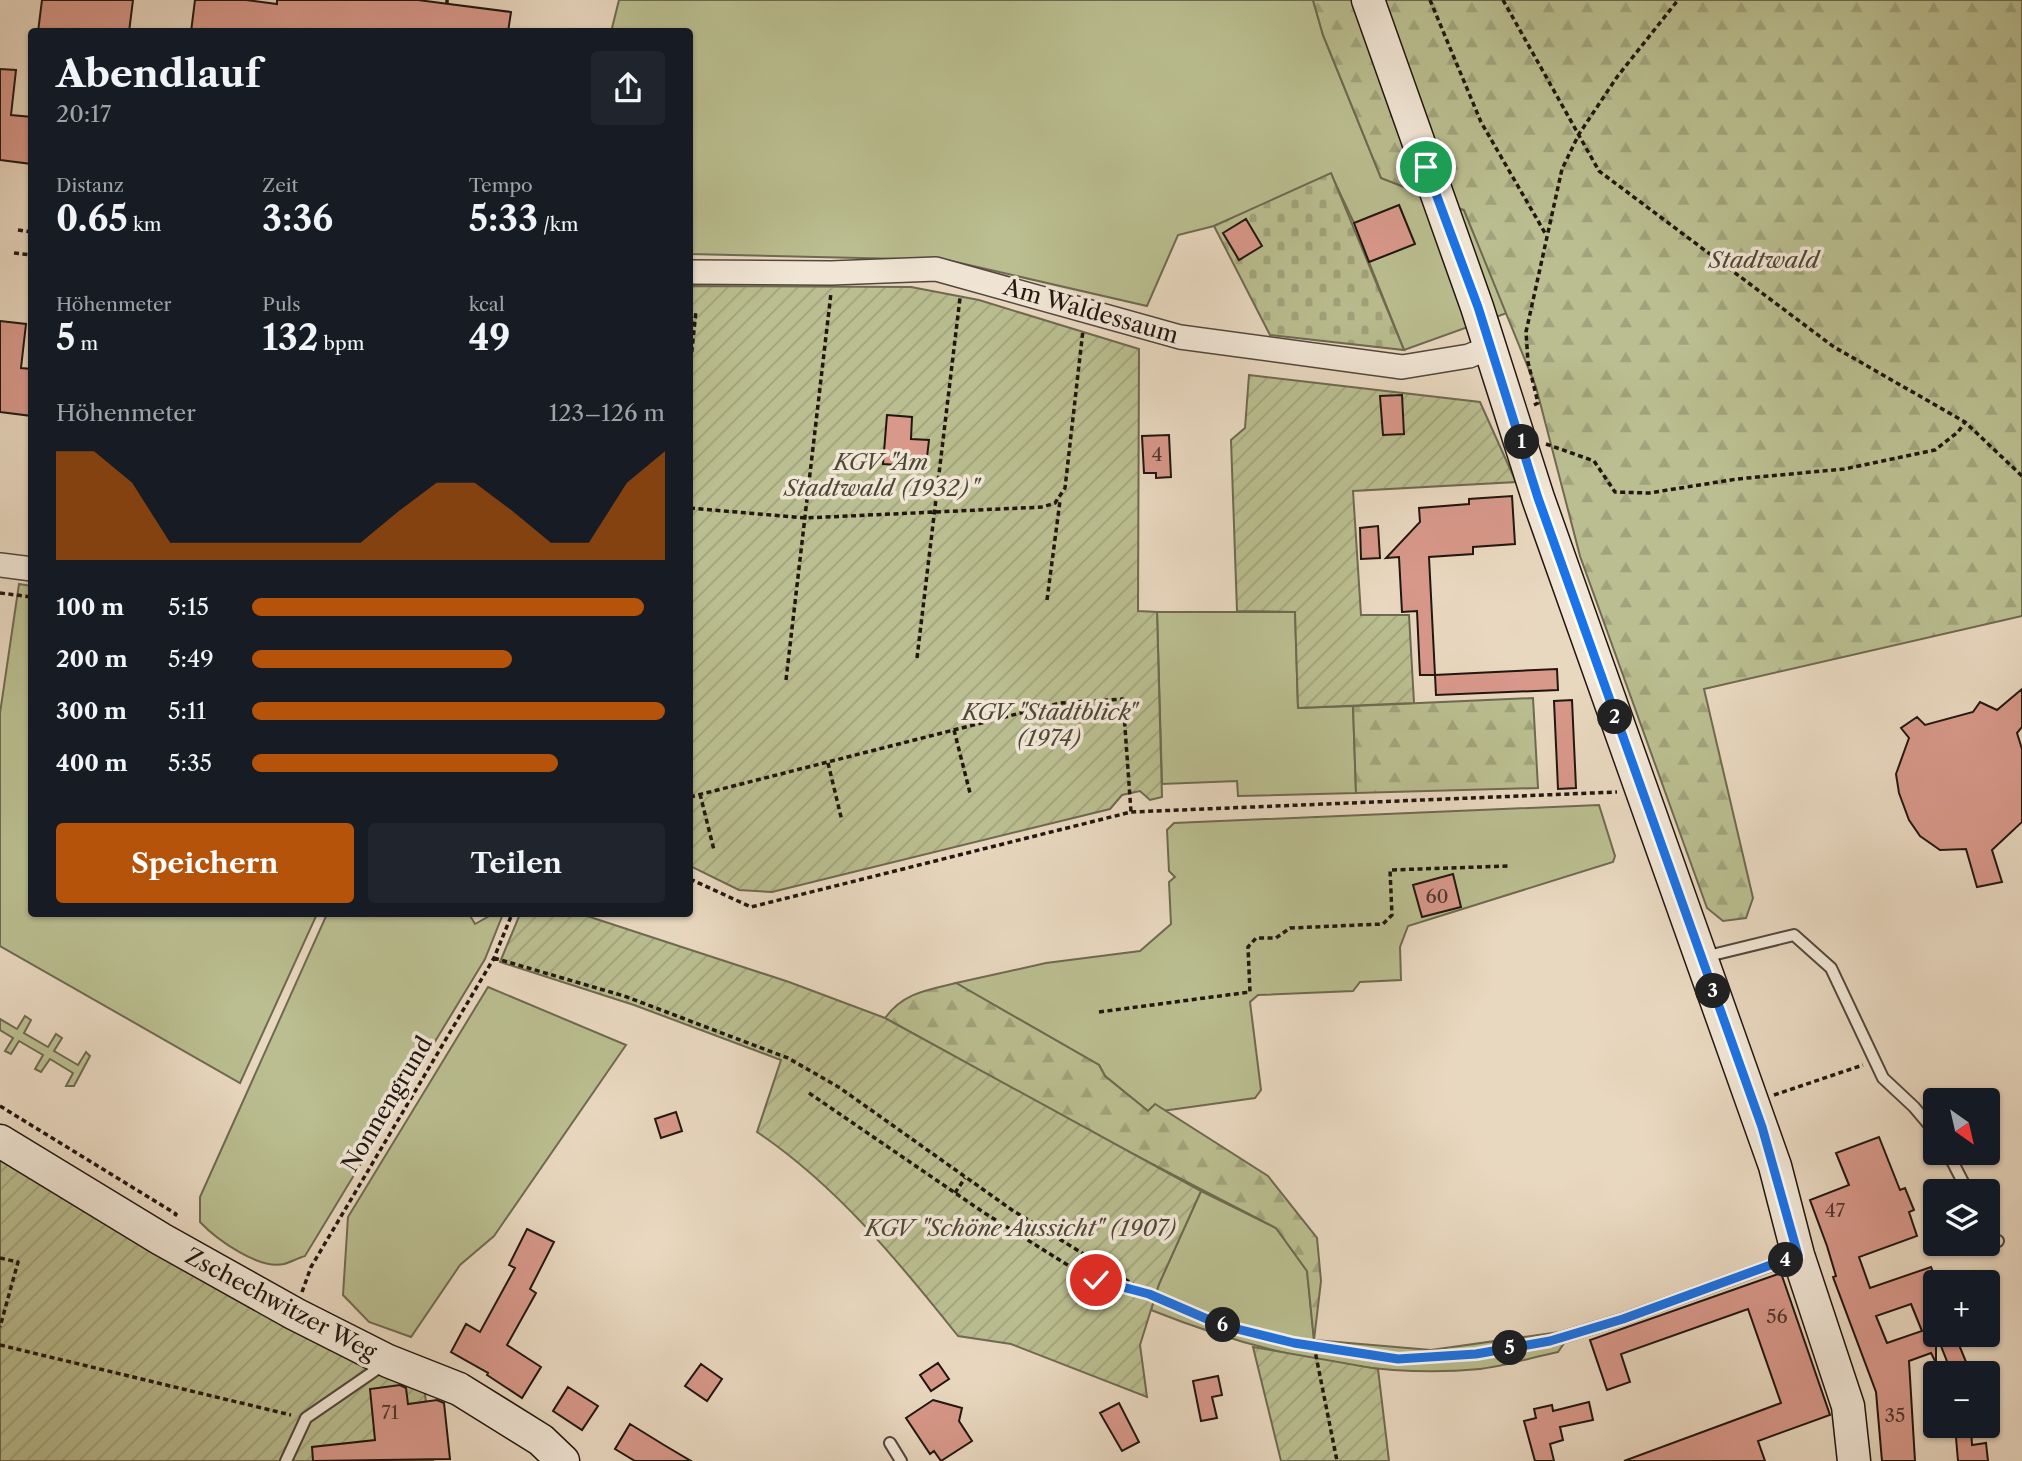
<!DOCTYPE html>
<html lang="de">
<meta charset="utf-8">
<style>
:root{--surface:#171b24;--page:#20242c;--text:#f1f3f6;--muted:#9ea1a6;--accent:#b45309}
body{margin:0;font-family:"Libre Caslon Text",serif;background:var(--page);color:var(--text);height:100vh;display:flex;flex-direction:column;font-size:26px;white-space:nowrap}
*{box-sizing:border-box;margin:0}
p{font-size:23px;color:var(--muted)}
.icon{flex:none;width:38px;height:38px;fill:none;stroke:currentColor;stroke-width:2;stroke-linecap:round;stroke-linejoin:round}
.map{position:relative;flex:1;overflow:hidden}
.drawer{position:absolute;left:28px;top:28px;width:665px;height:889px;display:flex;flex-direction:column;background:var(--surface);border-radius:7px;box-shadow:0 2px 5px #0004}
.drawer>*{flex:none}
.needle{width:46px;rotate:146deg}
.buttons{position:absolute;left:1923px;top:1088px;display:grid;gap:14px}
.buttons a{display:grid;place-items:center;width:77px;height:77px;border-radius:7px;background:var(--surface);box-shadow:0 2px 5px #0004;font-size:35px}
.pin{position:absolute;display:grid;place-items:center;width:60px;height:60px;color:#fff;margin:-30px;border:4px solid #fff;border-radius:50%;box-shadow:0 2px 7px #0007}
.km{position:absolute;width:35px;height:35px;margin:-18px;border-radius:50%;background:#222;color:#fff;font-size:19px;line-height:35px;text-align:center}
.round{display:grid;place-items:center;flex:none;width:74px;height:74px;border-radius:7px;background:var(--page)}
.summary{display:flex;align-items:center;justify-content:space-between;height:119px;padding:0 28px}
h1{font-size:38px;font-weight:700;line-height:52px}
.stats{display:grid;grid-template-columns:repeat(3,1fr);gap:10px;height:119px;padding:7px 28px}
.stats div{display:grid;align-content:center}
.stats b{font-size:35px;font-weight:700}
.stats small{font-size:19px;font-weight:400}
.stats p{font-size:19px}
.chart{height:196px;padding:14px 28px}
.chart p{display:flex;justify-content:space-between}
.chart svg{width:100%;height:126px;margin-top:7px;fill:var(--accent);opacity:.7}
.button{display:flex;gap:14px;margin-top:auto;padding:14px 28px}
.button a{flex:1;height:80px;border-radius:7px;background:var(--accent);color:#fff;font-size:28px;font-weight:700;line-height:80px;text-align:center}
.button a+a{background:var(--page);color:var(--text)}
ul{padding:0 28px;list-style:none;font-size:23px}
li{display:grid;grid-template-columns:112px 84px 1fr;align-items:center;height:52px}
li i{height:18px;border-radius:9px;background:var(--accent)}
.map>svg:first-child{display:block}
.green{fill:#babe90;stroke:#6e6a50;stroke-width:2}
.forest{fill:url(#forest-firs);stroke:#6e6a50;stroke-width:2}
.cemetery{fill:url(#cemetery-stones);stroke:#6e6a50;stroke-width:2}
.garden{fill:url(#garden-furrows);stroke:#6e6a50;stroke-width:2}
.building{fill:#d8988a;stroke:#211610;stroke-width:2;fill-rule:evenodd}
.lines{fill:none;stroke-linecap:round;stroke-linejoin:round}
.lane-casing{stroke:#53463c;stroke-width:14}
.street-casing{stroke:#53463c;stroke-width:26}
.secondary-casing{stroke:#211610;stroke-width:35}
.path{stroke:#211610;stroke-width:3.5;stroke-dasharray:5 3.5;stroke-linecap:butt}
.lane{stroke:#f1e6d6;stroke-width:10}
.street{stroke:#f1e6d6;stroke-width:23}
.secondary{stroke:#f1e6d6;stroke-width:32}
.route-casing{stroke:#fff;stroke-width:14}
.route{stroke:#1a73e8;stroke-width:9}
.labels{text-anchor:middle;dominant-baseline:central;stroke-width:7;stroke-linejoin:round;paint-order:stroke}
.number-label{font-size:19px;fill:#4f362e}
.park-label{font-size:23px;font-style:italic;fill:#4f4836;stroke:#f1e6d6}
.street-label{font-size:23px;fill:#211610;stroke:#f1e6d6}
</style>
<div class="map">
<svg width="2022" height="1461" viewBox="0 0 2022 1461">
<defs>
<pattern id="forest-firs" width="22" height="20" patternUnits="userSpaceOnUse" patternTransform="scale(1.75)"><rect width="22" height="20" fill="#babe90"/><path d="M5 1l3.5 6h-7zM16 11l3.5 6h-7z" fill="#a0a37b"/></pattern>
<pattern id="cemetery-stones" width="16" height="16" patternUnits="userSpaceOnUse" patternTransform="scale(1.75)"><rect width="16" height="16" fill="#babe90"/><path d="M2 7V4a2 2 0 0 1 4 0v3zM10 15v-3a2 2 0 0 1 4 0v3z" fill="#a0a37b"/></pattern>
<pattern id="garden-furrows" width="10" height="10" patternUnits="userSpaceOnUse" patternTransform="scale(1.75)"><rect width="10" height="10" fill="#babe90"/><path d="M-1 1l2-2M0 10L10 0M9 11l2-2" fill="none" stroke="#a0a37b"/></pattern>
</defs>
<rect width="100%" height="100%" fill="#e9d8c0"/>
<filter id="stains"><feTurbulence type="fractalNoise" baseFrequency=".00286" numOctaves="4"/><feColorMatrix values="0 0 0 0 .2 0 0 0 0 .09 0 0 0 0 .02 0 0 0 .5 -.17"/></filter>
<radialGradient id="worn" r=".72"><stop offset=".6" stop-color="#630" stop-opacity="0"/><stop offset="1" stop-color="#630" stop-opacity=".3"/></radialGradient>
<path class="green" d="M619 0H1313L1323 35 1381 178 1464 210 1507 313 1404 350 1369 262 1414 244 1399 205 1354 223 1331 174 1214 226 1178 235 1147 306 947 260 690 254V32H611Z
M19 584 32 586V914H317L240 1083 0 946V713Z
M1157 612H1295L1298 708 1353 706 1356 793 1238 796 1237 781 1162 784Z
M1599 805 1615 856 1613 862 1408 926 1400 947 1401 980 1360 982 1353 991 1258 995 1250 1002 1261 1090 1255 1098 1162 1111 1155 1105 1148 1111 1105 1076 1099 1065 956 983 1046 963 1140 951 1171 924 1169 882 1175 877 1169 871 1167 830 1174 823Z
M327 914H469L475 924 493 914H503L485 959 305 1256C298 1258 291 1262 284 1264 259 1270 216 1239 200 1222V1197Z
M488 987 626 1045 494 1236 460 1265 411 1337 369 1322 343 1295 348 1217Z
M25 1016 31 1020 24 1033 48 1047 56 1034 62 1038 54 1051 78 1065 86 1052 90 1056 74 1086H66L73 1073 50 1059 41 1072 35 1069 43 1055 19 1041 11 1054 5 1051 13 1038 0 1030V1019L17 1029Z
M1201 1191 1276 1228 1307 1271 1314 1340 1431 1350 1573 1330 1558 1352C1533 1357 1506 1366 1480 1369 1368 1380 1254 1351 1151 1310L1159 1284Z"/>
<path class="forest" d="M1313 0H2022V616L1704 689 1753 898 1746 918 1723 921 1707 908 1580 556 1536 387 1464 210 1381 178 1323 35Z
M1533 698 1538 788 1356 793 1353 706Z
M956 983 1099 1065 1105 1076 1148 1111 1155 1104 1268 1176 1317 1238 1321 1281 1314 1340 1307 1271 1276 1228 1096 1135 885 1018C903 993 927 990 956 983Z"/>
<path class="cemetery" d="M1331 173 1404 350 1270 335 1214 226Z"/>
<path class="garden" d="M690 286 911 287 979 300 1139 349 1138 611 1157 612 1162 797 1150 800 1140 791 1122 795 1110 809 772 892 739 890 690 866Z
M1249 375 1480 402 1516 482 1353 491 1361 615H1409L1414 703 1298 708 1295 612 1237 611 1231 440 1245 428Z
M520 914H581L789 982 885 1018 1201 1191 1159 1284 1140 1345 1147 1397 1011 1344 958 1336C899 1262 836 1185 757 1132L781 1060 634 1005 500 962Z
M0 1157 424 1386 433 1461H0Z
M1253 1347 1378 1369 1389 1461H1281Z"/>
<path class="building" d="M42 0H133L129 32H38Z
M195 0H246L277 4V0H418L511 12 508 32 231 29V32H191Z
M0 69 16 70 11 115 32 117V164L0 160Z
M1399 205 1415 244 1369 262 1354 223Z
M1246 219 1262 246 1239 260 1223 233Z
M0 321 26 324 21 368 32 369V416L0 412Z
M1402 395 1404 434 1383 435 1380 396Z
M887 415 912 417 911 439 929 440 927 457 899 455V465L883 464Z
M1169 435 1171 477 1156 478V473H1144L1142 436Z
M1512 496 1515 544 1473 547V554L1429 557 1435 675H1420L1417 611 1402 612 1399 557 1386 558 1420 522 1419 508 1469 504V499Z
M1378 526 1380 558 1361 559 1360 528Z
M1557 669 1558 690 1436 695 1435 675Z
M2022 689V727L2017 733 2022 749V822L1992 850 2002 882 1977 887 1966 849 1940 850 1920 836 1909 820 1899 793 1896 774 1909 738 1901 728 1917 717 1925 725 1973 712 1980 702 1997 710Z
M1572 700 1576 788 1558 789 1554 701Z
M1453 874 1461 907 1422 917 1413 885Z
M676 1112 682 1131 661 1138 655 1119Z
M1879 1137 1900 1190 1905 1188 1914 1210 1909 1212 1917 1236 1859 1257 1870 1288 1931 1267 1936 1280V1363L1931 1353 1909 1361 1915 1461H1882L1876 1392 1833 1277 1836 1276 1827 1246 1810 1200 1849 1185 1836 1153ZM1911 1304 1922 1331 1887 1343 1876 1316Z
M527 1229 554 1242 530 1289 536 1293 507 1345 541 1367 522 1398 487 1375 488 1373 451 1352 466 1324 480 1332 515 1268 509 1265Z
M1781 1273 1830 1415 1758 1441 1765 1461H1624L1781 1403 1748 1309 1621 1354 1630 1382 1607 1390 1590 1340Z
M1957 1340 1971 1374H1952L1941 1346Z
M938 1363 949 1379 931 1391 920 1375Z
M701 1364 722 1379 707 1401 685 1386Z
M1218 1376 1222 1395 1212 1397 1217 1418 1201 1421 1193 1381Z
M400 1385 406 1388 408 1404 437 1400 444 1403 450 1459 313 1461 312 1447 375 1440 370 1389Z
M568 1387 598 1406 582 1430 553 1411Z
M933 1400 962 1408 959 1421 972 1441 941 1461 934 1451 930 1454 906 1418Z
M1589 1402 1593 1420 1560 1427 1563 1440 1550 1444 1554 1461H1535L1524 1421 1536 1418 1534 1409 1552 1405 1553 1411Z
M1119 1403 1139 1442 1122 1451 1100 1413Z
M630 1424 664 1445 691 1461H635L615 1449Z
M1955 1426H1971L1972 1445 1986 1443 1988 1461H1958Z"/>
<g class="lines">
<defs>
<path id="lane" d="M1704 957 1794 935 1831 968 1883 1078 1914 1107 1936 1133
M1948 1153 1968 1192
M1988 1240 1998 1241
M1550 1341 1623 1319 1796 1256
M890 1443 901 1461
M286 1461 306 1418 383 1365"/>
<path id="street" d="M690 272 831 273 936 269 1180 337 1402 367 1469 356 1491 347
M0 565 32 569"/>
<path id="secondary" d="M1368 0 1477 307 1538 498 1775 1166 1798 1255 1848 1406 1854 1461
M0 1141 161 1239 295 1314 388 1361 459 1389 541 1440 563 1461"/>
</defs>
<use href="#lane" class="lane-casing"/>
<use href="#street" class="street-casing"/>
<use href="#secondary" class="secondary-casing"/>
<path class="path" d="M1430 0 1481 122 1545 233
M1503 0 1599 171 1834 347 1965 422 2022 476
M447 4V0
M18 230 32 232
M14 253 32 255
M690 369 696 311
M1534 405 1538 403 1528 362 1526 332 1562 169 1579 134 1617 77 1678 0
M1546 444 1594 461 1615 492 1649 493 1737 479 1844 469 1935 450 1958 432 1965 422
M690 508 805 518 1043 507 1055 503 1065 488 1083 330
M0 593 32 597
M1047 600 1060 501
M917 658 960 298
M786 680 831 293
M954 730 970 793
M828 763 842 821
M700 794 714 850
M690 797 1060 703 1123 699 1131 812
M690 879 751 907 1131 812 1617 792
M494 958 624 996 788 1058 840 1088 1012 1210 1149 1294 1186 1312 1294 1343 1398 1359 1476 1354 1538 1343
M1099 1012 1250 992 1248 947 1256 938H1276L1290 928 1383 924 1392 915 1390 870 1509 866
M809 1093 983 1212 1066 1264 1096 1280 1143 1292
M1774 1095 1863 1065
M0 1106 176 1214 173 1219
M955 1193 965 1178
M0 1258 18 1262 0 1327
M302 1292 311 1267 494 958 512 914
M0 1345 291 1415
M1314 1346 1337 1461"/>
<use href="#lane" class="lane"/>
<use href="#street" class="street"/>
<use href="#secondary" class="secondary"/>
</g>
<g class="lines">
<defs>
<path id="route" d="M1096 1280 1149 1294 1221 1325 1294 1343 1398 1359 1476 1354 1550 1341 1623 1319 1798 1255 1762 1127 1538 498 1478 307 1426 167"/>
</defs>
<use href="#route" class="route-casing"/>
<use href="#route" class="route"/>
</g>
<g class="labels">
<g class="number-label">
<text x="1157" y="454">4</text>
<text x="1437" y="896">60</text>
<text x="1835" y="1210">47</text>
<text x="1777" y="1316">56</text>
<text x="390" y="1412">71</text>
<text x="1895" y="1415">35</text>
</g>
<g class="park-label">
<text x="1764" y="260">Stadtwald</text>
<text x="881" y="462">KGV "Am<tspan x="881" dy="26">Stadtwald (1932)"</tspan></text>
<text x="1049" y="712">KGV "Stadtblick"<tspan x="1049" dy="26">(1974)</tspan></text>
<text x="1021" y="1228">KGV "Schöne Aussicht" (1907)</text>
</g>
<g class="street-label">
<text transform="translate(1091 311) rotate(16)">Am Waldessaum</text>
<text transform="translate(387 1104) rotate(-59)">Nonnengrund</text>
<text transform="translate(281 1304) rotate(28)">Zschechwitzer Weg</text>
</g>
</g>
<rect width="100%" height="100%" filter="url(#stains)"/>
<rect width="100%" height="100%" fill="url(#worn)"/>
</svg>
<div class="buttons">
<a><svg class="needle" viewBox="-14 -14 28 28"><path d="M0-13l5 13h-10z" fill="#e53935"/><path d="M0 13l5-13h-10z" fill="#9ea1a6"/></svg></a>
<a><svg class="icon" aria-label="layers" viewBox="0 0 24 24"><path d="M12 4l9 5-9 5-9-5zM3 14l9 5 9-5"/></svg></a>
<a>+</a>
<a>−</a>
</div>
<div class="pin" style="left:1426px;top:167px;background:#1e9e55"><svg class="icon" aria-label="arrive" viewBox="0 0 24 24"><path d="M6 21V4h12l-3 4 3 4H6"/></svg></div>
<div class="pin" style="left:1096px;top:1280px;background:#d93025"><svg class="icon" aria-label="check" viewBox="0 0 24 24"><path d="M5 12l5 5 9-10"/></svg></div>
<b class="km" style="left:1522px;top:442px">1</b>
<b class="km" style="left:1615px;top:717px">2</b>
<b class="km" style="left:1713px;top:991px">3</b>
<b class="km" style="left:1786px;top:1260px">4</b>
<b class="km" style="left:1510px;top:1348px">5</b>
<b class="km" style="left:1223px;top:1325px">6</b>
<section class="drawer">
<div class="summary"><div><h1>Abendlauf</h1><p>20:17</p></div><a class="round"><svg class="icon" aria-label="share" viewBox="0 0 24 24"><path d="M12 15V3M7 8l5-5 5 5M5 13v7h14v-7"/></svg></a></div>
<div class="stats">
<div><p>Distanz</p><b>0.65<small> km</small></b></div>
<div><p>Zeit</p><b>3:36</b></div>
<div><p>Tempo</p><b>5:33<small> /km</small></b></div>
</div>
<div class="stats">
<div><p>Höhenmeter</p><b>5<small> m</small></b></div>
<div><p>Puls</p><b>132<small> bpm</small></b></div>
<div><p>kcal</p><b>49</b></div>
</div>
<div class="chart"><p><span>Höhenmeter</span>123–126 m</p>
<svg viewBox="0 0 160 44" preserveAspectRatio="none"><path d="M0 44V6L10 6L20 17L30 38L40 38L50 38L60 38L70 38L80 38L90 27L100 17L110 17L120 27L130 38L140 38L150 17L160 6V44z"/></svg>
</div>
<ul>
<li><b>100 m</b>5:15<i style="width:95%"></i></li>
<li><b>200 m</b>5:49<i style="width:63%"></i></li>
<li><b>300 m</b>5:11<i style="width:100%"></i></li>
<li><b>400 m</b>5:35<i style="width:74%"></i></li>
</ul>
<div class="button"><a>Speichern</a><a>Teilen</a></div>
</section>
</div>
